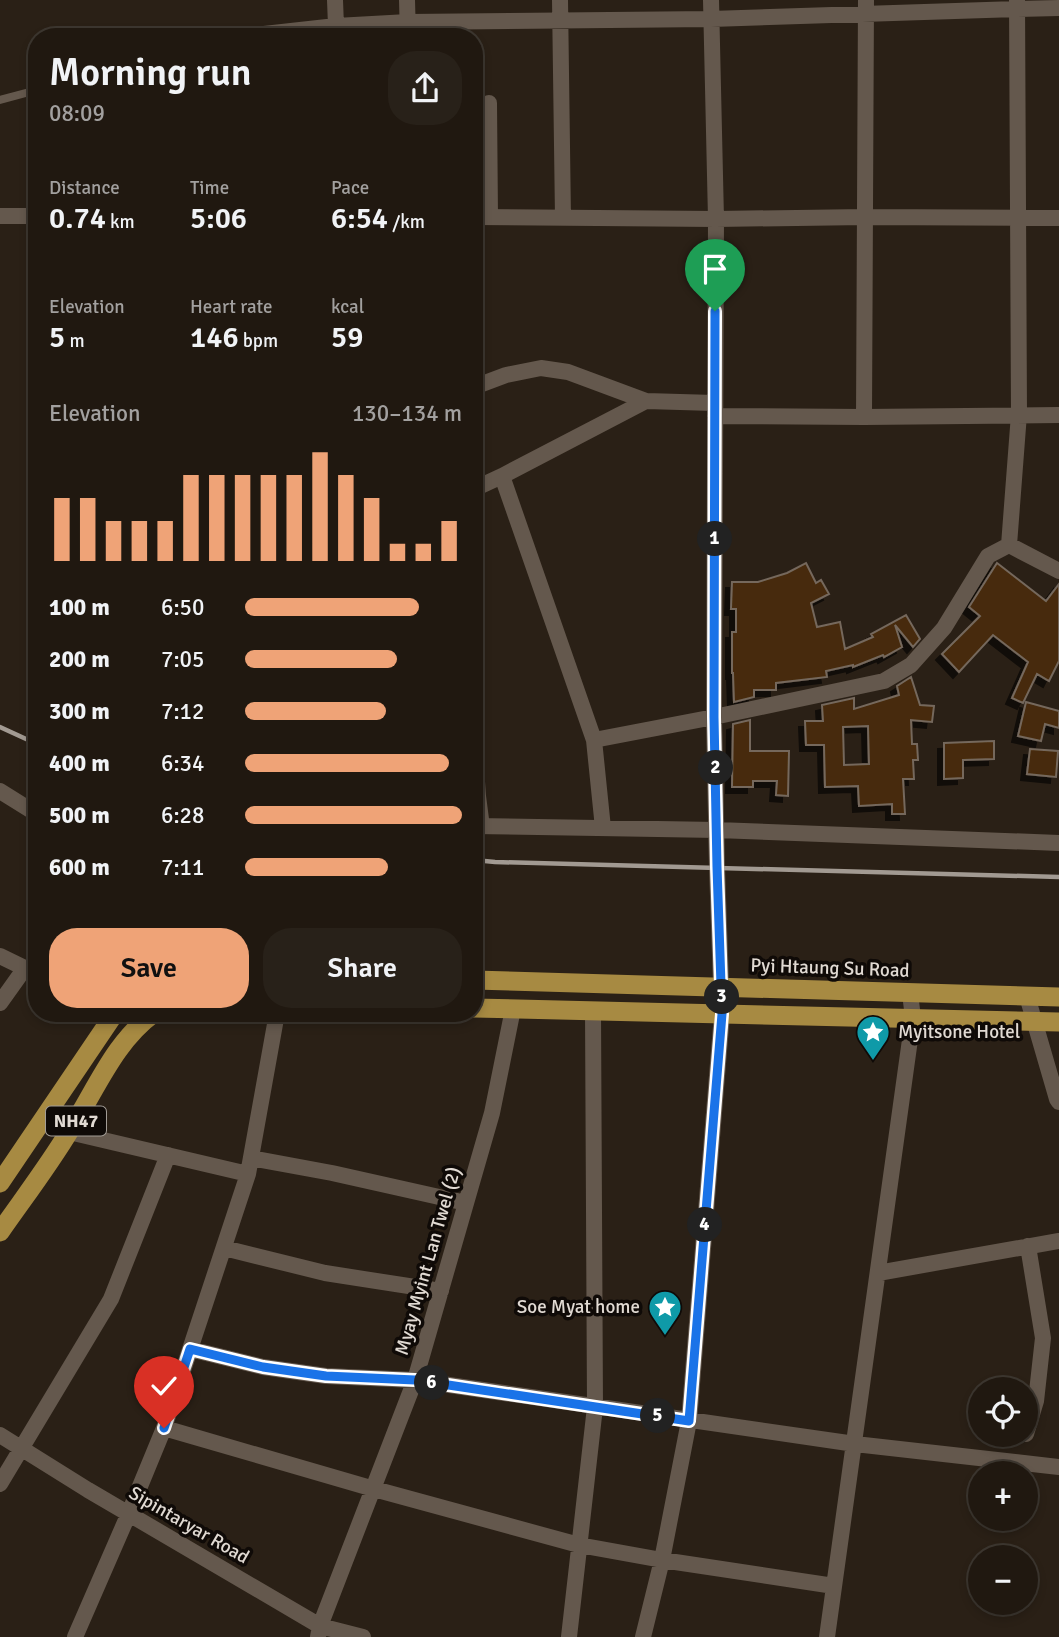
<!DOCTYPE html>
<meta charset="utf-8">
<style>
:root{--surface:#201810;--page:#282119;--text:#f1f3f6;--muted:#a2a09f;--line:#3d3730;--accent:#efa377}
body{margin:0;font-family:Signika,sans-serif;background:var(--page);color:var(--text);height:100vh;display:flex;flex-direction:column;font-size:26px;white-space:nowrap}
*{box-sizing:border-box;margin:0}
p{font-size:23px;color:var(--muted)}
.icon{flex:none;width:38px;height:38px;fill:none;stroke:currentColor;stroke-width:2;stroke-linecap:round;stroke-linejoin:round}
.map{position:relative;flex:1;overflow:hidden}
.details{position:absolute;left:28px;top:28px;width:455px;height:994px;display:flex;flex-direction:column;background:var(--surface);border-radius:28px;box-shadow:0 4px 10px #0003,0 0 0 2px var(--line)}
.details>*{flex:none}
.controls{position:absolute;left:968px;top:1377px;display:grid;gap:14px}
.controls a{display:grid;place-items:center;width:70px;height:70px;border-radius:50%;background:var(--surface);box-shadow:0 4px 10px #0003,0 0 0 2px var(--line);font-size:35px}
.pin{position:absolute;display:grid;place-items:center;width:60px;height:60px;color:#fff;margin:-72px -30px;border-radius:50% 50% 50% 0;rotate:-45deg;box-shadow:0 0 7px #0007}
.pin .icon{rotate:45deg}
.km{position:absolute;width:35px;height:35px;margin:-18px;border-radius:50%;background:#222;color:#fff;font-size:19px;line-height:35px;text-align:center}
.round{display:grid;place-items:center;flex:none;width:74px;height:74px;border-radius:28px;background:var(--page)}
.head{display:flex;align-items:center;justify-content:space-between;height:119px;padding:0 21px}
h1{font-size:38px;font-weight:600;line-height:52px}
.stats{display:grid;grid-template-columns:repeat(3,1fr);gap:10px;height:119px;padding:7px 21px}
.stats div{display:grid;align-content:center}
.stats b{font-size:30px;font-weight:600}
.stats small{font-size:19px;font-weight:400}
.stats p{font-size:19px}
.chart{height:196px;padding:14px 21px}
.chart p{display:flex;justify-content:space-between}
.chart svg{width:100%;height:126px;margin-top:7px;stroke:var(--accent);stroke-width:6}
.cta{display:flex;gap:14px;margin-top:auto;padding:14px 21px}
.cta a{flex:1;height:80px;border-radius:28px;background:var(--accent);color:#111;font-size:28px;font-weight:600;line-height:80px;text-align:center}
.cta a+a{background:var(--page);color:var(--text)}
ul{padding:0 21px;list-style:none;font-size:23px}
li{display:grid;grid-template-columns:112px 84px 1fr;align-items:center;height:52px}
li i{height:18px;border-radius:9px;background:var(--accent)}
.map>svg:first-child{display:block}
.building{fill:#472a09;stroke:#74675c;stroke-width:2;fill-rule:evenodd;filter:url(#shadow)}
.lines{fill:none;stroke-linecap:round;stroke-linejoin:round}
.service{stroke:#64584d;stroke-width:8}
.minor{stroke:#64584d;stroke-width:16}
.trunk{stroke:#a78a42;stroke-width:19}
.rail{stroke:#a29a92;stroke-width:4.5}
.route-casing{stroke:#fff;stroke-width:14}
.route{stroke:#1a73e8;stroke-width:9}
.labels{text-anchor:middle;dominant-baseline:central;stroke-width:7;stroke-linejoin:round;paint-order:stroke}
.shield{fill:#0f0a07;stroke:#a29c96;stroke-width:2}
.shield-label{font-size:18px;font-weight:bold;fill:#e1dad3}
.street-label{font-size:19px;fill:#e1dad3;stroke:#0f0a07}
.poi-label{font-size:19px;fill:#e1dad3;stroke:#0f0a07;text-anchor:start}
</style>
<div class="map">
<svg width="1059" height="1637" viewBox="0 0 1059 1637">
<defs>
<filter id="shadow"><feDropShadow dx="-6" dy="6" stdDeviation="0" flood-color="#0009"/></filter>
</defs>
<rect width="100%" height="100%" fill="#2a2016"/>
<path class="building" d="M806 563 816 583 821 580 829 594 811 603 817 627 840 622 845 649 873 637 871 634 906 615 920 639 913 647 895 625 902 647 884 657 883 655 853 667V665L826 671 827 677 776 683V690H754V697L734 702 733 673H732V632H736V609H731L732 582H758L787 573Z
M997 563 1046 601 1059 584V661L1049 681 1037 674 1023 703 1012 698 1028 662 993 635 959 672 942 654 980 616 969 607Z
M911 677 920 705 934 706 932 722 911 720 912 744H917L918 760H913L914 779H903L905 814H892V804L859 806 858 786 825 787 824 745H806L805 721H823L822 705 854 698V709L899 695 897 686ZM868 726 869 764 844 765 843 727Z
M1026 702 1059 711V728L1045 724 1041 741 1018 736Z
M750 720V751H789L788 796 776 795 777 781H753V787H732L733 724Z
M994 741V759L963 760V778L944 779V743Z
M1030 749 1058 751 1056 777 1027 774Z"/>
<g class="lines">
<path class="service" d="M0 100 37 90"/>
<path class="minor" d="M335 0 336 26
M407 0 408 37
M560 0 563 218
M237 37 336 26 408 22 711 19 1017 9 1059 8
M489 103 490 217
M0 216H37
M474 217 716 219 865 217 1059 218
M474 387 506 375 541 368 568 372 646 401 714 403
M715 416 864 417 1059 415
M864 417 866 0
M502 476 594 740 603 828
M474 489 502 476 646 401
M1009 545 1059 571
M474 738 478 796 482 827
M594 740 714 717 884 681 911 665 944 628 988 556 1009 545 1019 414 1017 0
M0 791 32 811 37 812
M474 826 717 830 1059 843
M0 956 37 974
M1027 996 1057 1099 1059 1102
M0 1003 25 968
M43 1120 69 1132 248 1174
M251 1158 332 1173 466 1203
M224 1248 325 1273 441 1291
M878 1273 1059 1241
M190 1349 263 1367 326 1376 415 1380 855 1444 1059 1467
M164 1428 374 1489 579 1545 662 1560 834 1586
M1026 1434 1036 1401 1043 1338 1028 1246
M0 1435 88 1490 320 1626 363 1637
M0 1484 111 1299 168 1155
M75 1637 129 1513 164 1428 248 1174 277 1013
M318 1637 320 1626 415 1380 492 1113 513 1009
M569 1637 595 1407 593 1011
M643 1637 662 1560 689 1421 722 1014 717 867 714 717 716 219 711 0
M827 1637 913 1018 910 993"/>
<path class="trunk" d="M474 980 1059 997
M474 1008 1059 1022
M0 1183 115 1013
M0 1232C23 1199 49 1165 70 1130 96 1090 114 1042 154 1013"/>
<path class="rail" d="M0 727 37 744
M474 860 495 862 1059 877"/>
</g>
<g class="lines">
<defs>
<path id="route" d="M164 1428 190 1349 263 1367 326 1376 415 1380 689 1421 722 1014 717 867 714 717 715 311"/>
</defs>
<use href="#route" class="route-casing"/>
<use href="#route" class="route"/>
</g>
<defs>
<symbol id="sight-pin" viewBox="-11 -11 22 30"><path d="M0 17L-7.5 6A9.5 9.5 0 1 1 7.5 6Z" fill="#0f9aa8" stroke="#0f0a07"/><path d="M0-6L1.8-2.2L6-1.7L2.9 1.2L3.7 5.4L0 3.3L-3.7 5.4L-2.9 1.2L-6-1.7L-1.8-2.2Z" fill="#fff"/></symbol>
</defs>
<g fill-rule="evenodd">
<use href="#sight-pin" x="854" y="1013" width="38" height="52"/>
<use href="#sight-pin" x="646" y="1288" width="38" height="52"/>
</g>
<g class="labels">
<rect class="shield" x="46" y="1106.5" width="60" height="29" rx="5"/>
<g class="shield-label">
<text x="76" y="1121">NH47</text>
</g>
<g class="street-label">
<text transform="translate(830 968) rotate(2)">Pyi Htaung Su Road</text>
<text transform="translate(428 1261) rotate(-74)">Myay Myint Lan Twel (2)</text>
<text transform="translate(189 1525) rotate(30)">Sipintaryar Road</text>
</g>
<g class="poi-label">
<text x="898" y="1032">Myitsone Hotel</text>
<text x="640" y="1307" text-anchor="end">Soe Myat home</text>
</g>
</g>
</svg>
<div class="controls">
<a><svg class="icon" aria-label="locate" viewBox="0 0 24 24"><circle cx="12" cy="12" r="6"/><path d="M12 2v4M12 18v4M2 12h4M18 12h4"/></svg></a>
<a>+</a>
<a>−</a>
</div>
<div class="pin" style="left:715px;top:311px;background:#1e9e55"><svg class="icon" aria-label="arrive" viewBox="0 0 24 24"><path d="M6 21V4h12l-3 4 3 4H6"/></svg></div>
<div class="pin" style="left:164px;top:1428px;background:#d93025"><svg class="icon" aria-label="check" viewBox="0 0 24 24"><path d="M5 12l5 5 9-10"/></svg></div>
<b class="km" style="left:715px;top:539px">1</b>
<b class="km" style="left:716px;top:768px">2</b>
<b class="km" style="left:722px;top:997px">3</b>
<b class="km" style="left:705px;top:1225px">4</b>
<b class="km" style="left:658px;top:1416px">5</b>
<b class="km" style="left:432px;top:1383px">6</b>
<section class="details">
<div class="head"><div><h1>Morning run</h1><p>08:09</p></div><a class="round"><svg class="icon" aria-label="share" viewBox="0 0 24 24"><path d="M12 15V3M7 8l5-5 5 5M5 13v7h14v-7"/></svg></a></div>
<div class="stats">
<div><p>Distance</p><b>0.74<small> km</small></b></div>
<div><p>Time</p><b>5:06</b></div>
<div><p>Pace</p><b>6:54<small> /km</small></b></div>
</div>
<div class="stats">
<div><p>Elevation</p><b>5<small> m</small></b></div>
<div><p>Heart rate</p><b>146<small> bpm</small></b></div>
<div><p>kcal</p><b>59</b></div>
</div>
<div class="chart"><p><span>Elevation</span>130–134 m</p>
<svg viewBox="0 0 160 44" preserveAspectRatio="none"><path d="M5 44V22M15 44V22M25 44V30M35 44V30M45 44V30M55 44V14M65 44V14M75 44V14M85 44V14M95 44V14M105 44V6M115 44V14M125 44V22M135 44V38M145 44V38M155 44V30"/></svg>
</div>
<ul>
<li><b>100 m</b>6:50<i style="width:80%"></i></li>
<li><b>200 m</b>7:05<i style="width:70%"></i></li>
<li><b>300 m</b>7:12<i style="width:65%"></i></li>
<li><b>400 m</b>6:34<i style="width:94%"></i></li>
<li><b>500 m</b>6:28<i style="width:100%"></i></li>
<li><b>600 m</b>7:11<i style="width:66%"></i></li>
</ul>
<div class="cta"><a>Save</a><a>Share</a></div>
</section>
</div>
